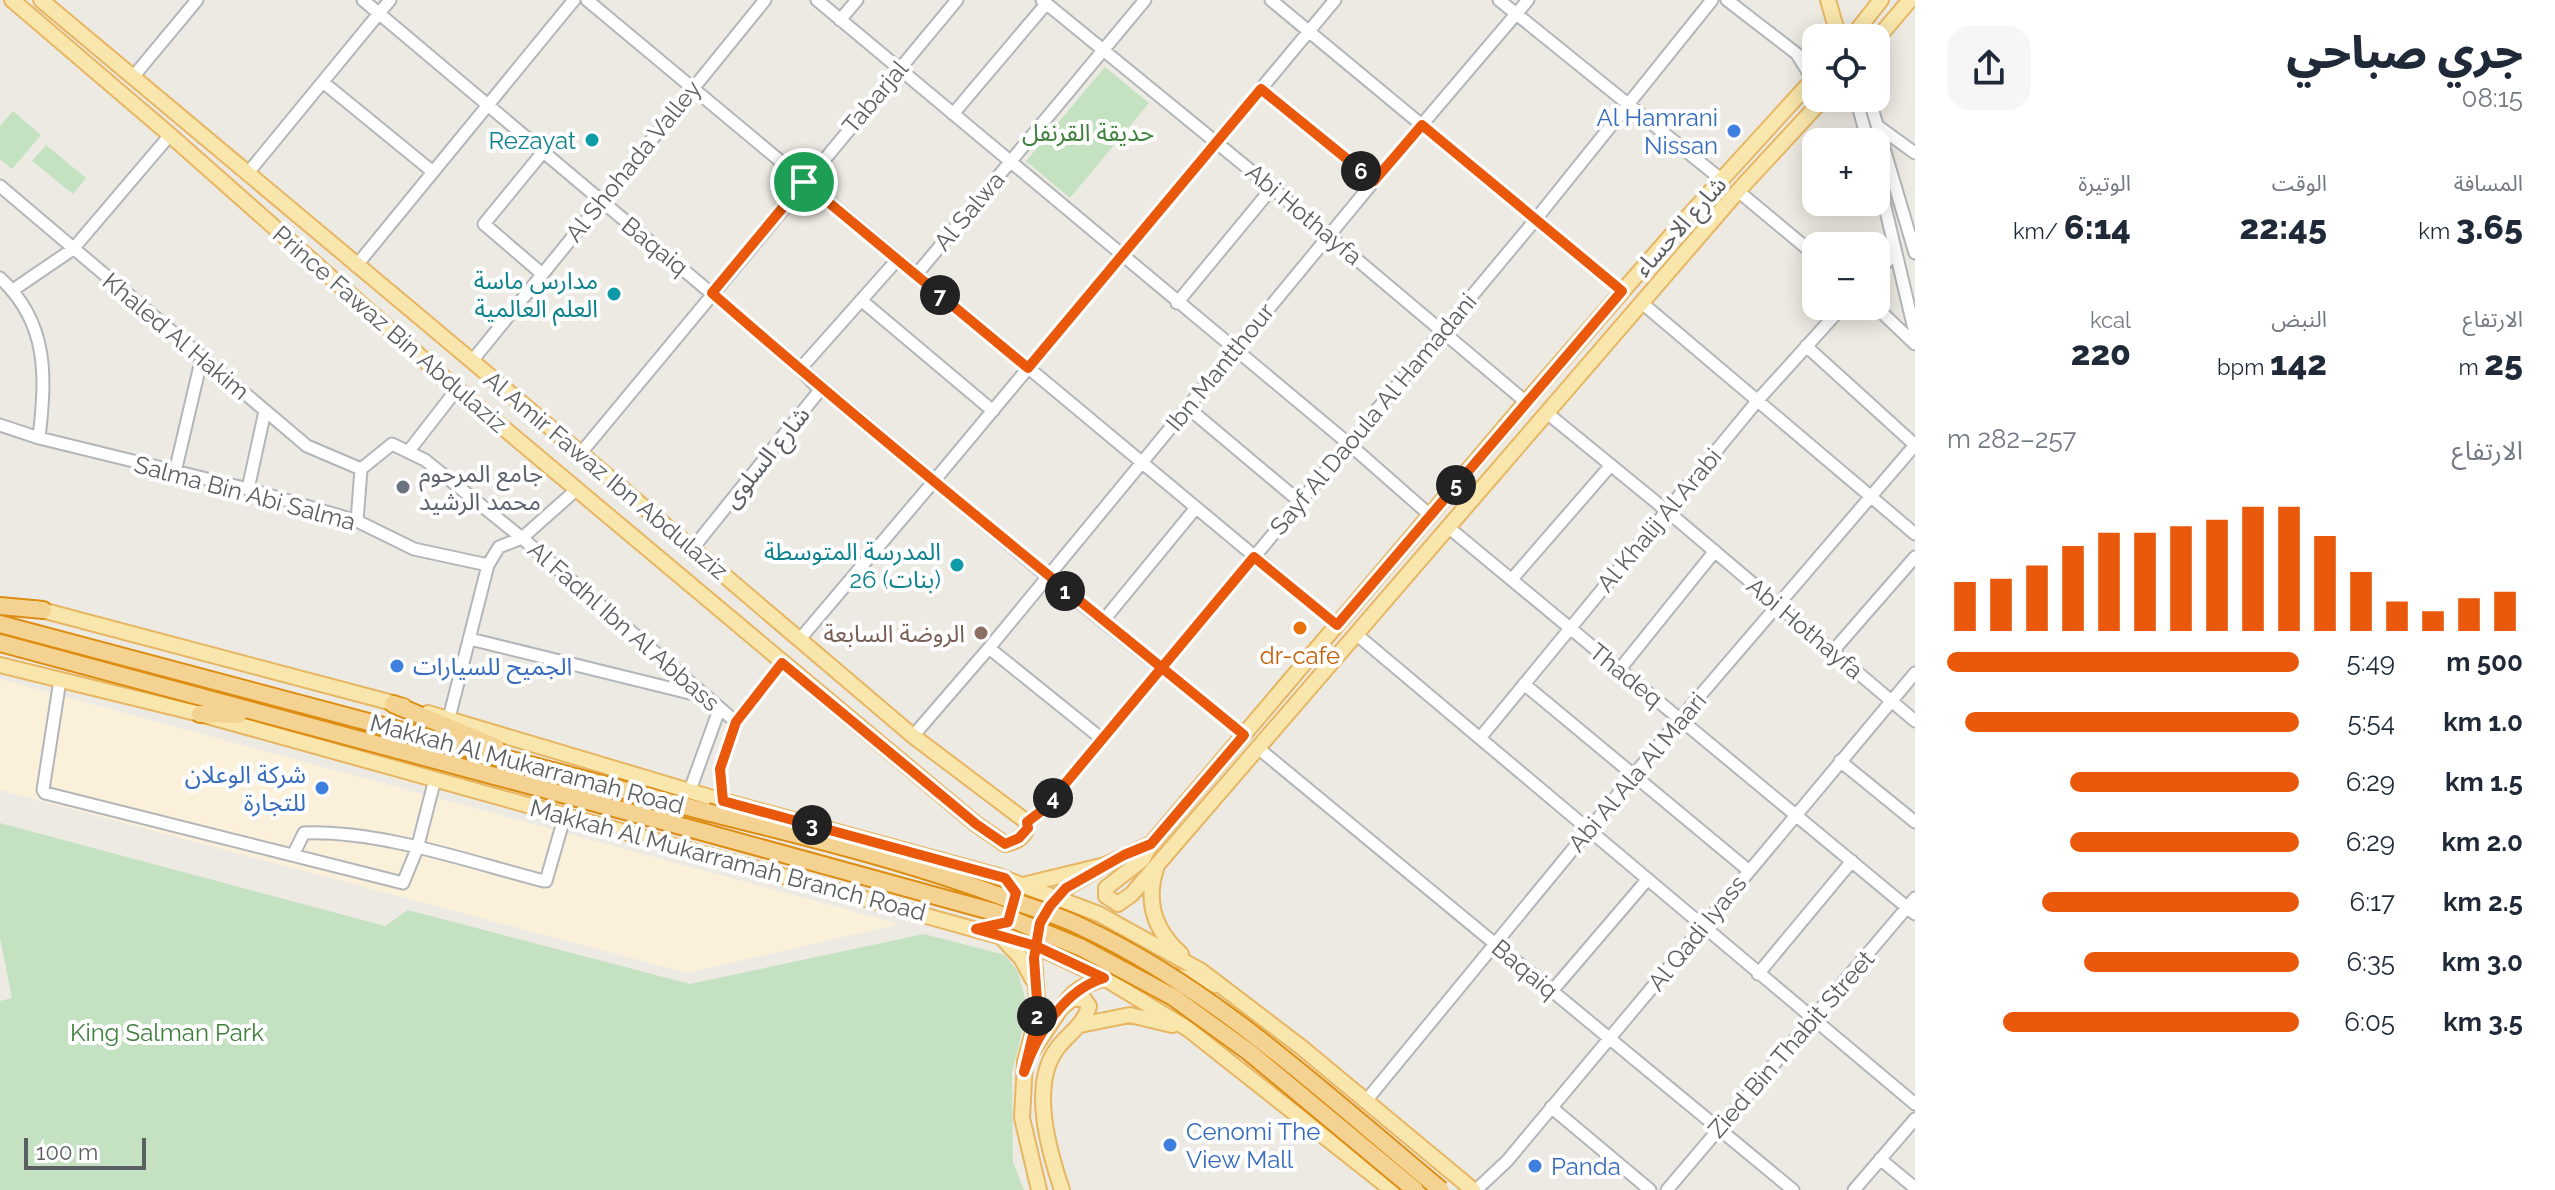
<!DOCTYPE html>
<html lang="ar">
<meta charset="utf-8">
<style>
:root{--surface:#fff;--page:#f6f6f7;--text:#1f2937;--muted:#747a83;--accent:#ea580c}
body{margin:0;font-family:Raleway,"Noto Sans Arabic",sans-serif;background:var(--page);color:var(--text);direction:rtl;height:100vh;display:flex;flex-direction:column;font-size:30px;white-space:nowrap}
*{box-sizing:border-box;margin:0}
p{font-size:26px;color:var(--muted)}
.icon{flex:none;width:44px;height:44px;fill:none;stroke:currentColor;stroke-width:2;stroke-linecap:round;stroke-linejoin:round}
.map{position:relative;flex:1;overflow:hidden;direction:ltr}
.details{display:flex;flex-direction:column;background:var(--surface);width:640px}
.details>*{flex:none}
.controls{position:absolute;left:1802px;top:24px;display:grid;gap:16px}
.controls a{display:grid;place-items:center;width:88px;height:88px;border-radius:16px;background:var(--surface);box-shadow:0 4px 20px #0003;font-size:40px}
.scale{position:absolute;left:24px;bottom:20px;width:122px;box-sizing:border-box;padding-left:8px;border:4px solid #5b5f62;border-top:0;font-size:22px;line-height:28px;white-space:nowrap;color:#5b5f62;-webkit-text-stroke:6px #fff;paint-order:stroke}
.pin{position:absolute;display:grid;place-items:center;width:68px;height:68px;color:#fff;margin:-34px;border:4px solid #fff;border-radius:50%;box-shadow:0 2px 8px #0007}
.km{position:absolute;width:40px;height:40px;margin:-20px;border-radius:50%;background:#222;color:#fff;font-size:22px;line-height:40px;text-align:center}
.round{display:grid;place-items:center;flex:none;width:84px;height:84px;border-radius:24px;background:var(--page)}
.head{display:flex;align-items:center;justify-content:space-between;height:136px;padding:0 32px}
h1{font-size:44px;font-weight:800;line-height:60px}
.metrics{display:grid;grid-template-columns:repeat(3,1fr);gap:12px;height:136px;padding:8px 32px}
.metrics div{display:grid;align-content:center}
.metrics b{font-size:34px;font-weight:800}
.metrics small{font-size:22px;font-weight:400}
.metrics p{font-size:22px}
.chart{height:224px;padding:16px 32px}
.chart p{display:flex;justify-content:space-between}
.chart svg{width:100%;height:144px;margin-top:8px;stroke:var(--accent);stroke-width:6}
ul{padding:0 32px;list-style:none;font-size:26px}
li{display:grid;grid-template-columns:128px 96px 1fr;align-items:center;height:60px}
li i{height:20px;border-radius:10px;background:var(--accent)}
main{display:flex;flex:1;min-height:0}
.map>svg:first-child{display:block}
.commercial{fill:#fbf0da}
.green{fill:#c4e2c1}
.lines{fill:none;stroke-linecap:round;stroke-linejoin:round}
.minor-casing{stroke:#b3b6b9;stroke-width:15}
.major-casing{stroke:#e6b663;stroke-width:18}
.highway-casing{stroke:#dd8d12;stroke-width:20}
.minor{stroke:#fff;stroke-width:11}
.major{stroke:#f8e6ac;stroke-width:14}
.highway{stroke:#f4d392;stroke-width:16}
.highway-bridge-casing{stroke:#dd8d12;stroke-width:20;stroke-linecap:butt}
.highway-bridge{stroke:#f4d392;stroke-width:16}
.route-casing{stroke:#fff;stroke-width:16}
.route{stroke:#ea580c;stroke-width:10}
.shop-dot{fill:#3f7fe0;stroke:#fff;stroke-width:3}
.culture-dot{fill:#0f9aa8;stroke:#fff;stroke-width:3}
.worship-dot{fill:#6b7280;stroke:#fff;stroke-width:3}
.food-dot{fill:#e8710a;stroke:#fff;stroke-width:3}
.education-dot{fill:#8d6e63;stroke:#fff;stroke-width:3}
.labels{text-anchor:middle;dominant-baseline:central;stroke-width:8;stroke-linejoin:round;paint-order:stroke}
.street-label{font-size:24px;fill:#5b5f62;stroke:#fff}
.shop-label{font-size:24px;fill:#366cbe;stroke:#fff;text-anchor:start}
.park-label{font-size:24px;fill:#3e813b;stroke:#fff}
.culture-label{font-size:24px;fill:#0d838f;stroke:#fff;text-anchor:end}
.worship-label{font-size:24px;fill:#5b616d;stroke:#fff;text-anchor:start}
.education-label{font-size:24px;fill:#785e54;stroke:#fff;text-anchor:end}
.food-label{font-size:24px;fill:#c56008;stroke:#fff}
</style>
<main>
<section class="details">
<div class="head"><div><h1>جري صباحي</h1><p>08:15</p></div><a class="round"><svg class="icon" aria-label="share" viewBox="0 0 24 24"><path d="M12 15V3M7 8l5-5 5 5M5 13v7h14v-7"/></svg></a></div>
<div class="metrics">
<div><p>المسافة</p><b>3.65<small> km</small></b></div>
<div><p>الوقت</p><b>22:45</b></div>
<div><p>الوتيرة</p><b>6:14<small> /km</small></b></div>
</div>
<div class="metrics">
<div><p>الارتفاع</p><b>25<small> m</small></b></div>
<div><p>النبض</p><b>142<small> bpm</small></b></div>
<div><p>kcal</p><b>220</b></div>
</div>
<div class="chart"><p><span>الارتفاع</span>257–282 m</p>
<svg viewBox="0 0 160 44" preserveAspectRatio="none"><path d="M5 44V29M15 44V28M25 44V24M35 44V18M45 44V14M55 44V14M65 44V12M75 44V10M85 44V6M95 44V6M105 44V15M115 44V26M125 44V35M135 44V38M145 44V34M155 44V32"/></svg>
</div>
<ul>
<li><b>500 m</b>5:49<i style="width:100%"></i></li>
<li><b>1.0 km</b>5:54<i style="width:95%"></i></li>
<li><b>1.5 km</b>6:29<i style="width:65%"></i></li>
<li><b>2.0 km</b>6:29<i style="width:65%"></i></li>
<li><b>2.5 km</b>6:17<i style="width:73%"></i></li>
<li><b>3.0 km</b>6:35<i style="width:61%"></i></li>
<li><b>3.5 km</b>6:05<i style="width:84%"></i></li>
</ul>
</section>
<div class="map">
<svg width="1915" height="1190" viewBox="0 0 1915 1190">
<rect width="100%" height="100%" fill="#edeae3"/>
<path class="commercial" d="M0 679 900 924 687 973 0 790Z"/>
<path class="green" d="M1105 67 1149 103 1070 198 1026 161Z
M13 111 41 135 12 169 0 159V126Z
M46 145 86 178 73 194 32 161Z
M0 823 385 926 408 910 690 984 924 934 1005 955 1018 972 1025 999 1022 1032 1012 1073 1013 1162 1024 1190H0V1001L12 998 0 938Z"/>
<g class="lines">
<defs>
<path id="minor" d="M363 0 1047 576 1244 735
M587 0 1337 625
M817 0 1349 444 1431 516
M1042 0 1272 188 1526 402
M1271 0 1622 291
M1499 0 1722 180
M1727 0 1797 54 1813 80
M840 20 857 0
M133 77 197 0
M324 83 433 172
M1261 89 1374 181
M1856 98 1868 142
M1869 98 1915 253
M953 114 1046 4
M1879 127 1915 153
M1876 169 1915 333
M247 174 390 0
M0 186 307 446 361 469
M1738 191 1816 256
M356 266 574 0
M1876 272 1896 253
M541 273 484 224 543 152
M916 275 1145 0
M0 278C49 323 46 377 39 438
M13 290 73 249 170 135
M861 300 993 411
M1177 303 1272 188
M1642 303 1915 534
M1875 306 1915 344
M1806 346 1915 445
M472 361 765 0
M1187 407 1299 501
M1547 413 1667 511 1915 721
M0 425 39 438 248 489 357 521 414 549 488 565
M408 452 457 389
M580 454 957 0
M175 472 202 357
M248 489 265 411
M357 521 361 469 392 444 425 460 522 538 736 722
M1448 527 1915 914
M693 548 820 390 800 369 897 260
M1512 579 1611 465
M1103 621 1195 509
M1356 634 1915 1104
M470 639 706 697
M800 639 934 481 1335 0
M989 648 1102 739
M1833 651 1915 557
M1620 669 1715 551
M60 680 43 790 45 793 403 883 417 849 435 779
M1524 684 1748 870
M449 718 488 565 499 547 522 538 576 490
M913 736 989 648 1374 181 1528 0
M1480 738 1758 400 1843 306
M1258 748 1793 1190
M1840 761 1915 822
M690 790 719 710
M723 801 720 769 736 722 782 663
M1027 822 1044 809 1536 219 1712 0
M293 855 304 833C380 830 470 862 544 881H546L565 815
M1758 974 1852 861
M1552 991 1647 880
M1365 1102 1680 719 1915 445
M1551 1107 1650 1190
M1880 1159 1915 1188
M1476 1190 1507 1161 1915 673
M1667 1190 1915 898
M1854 1190 1915 1119"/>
<path id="major" d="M12 0 170 135 457 389 976 824 1005 844C1017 842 1028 835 1027 822L913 736 472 361 41 0
M1828 0 1837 31 1834 38
M1851 38 1881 0
M1876 40 1910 0
M1816 76 1682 223 1526 402 1151 844 1142 860 1106 888V896L1118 904 1132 894 1738 191 1824 98
M34 608 404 706
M0 665 200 714 1038 947 1104 978 1188 1029 1392 1190
M428 713 713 798 998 876 1099 914 1200 970 1301 1047 1473 1190
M1156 869C1145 903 1155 931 1181 954
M1027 884 1105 865 1151 844
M1053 902 1066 888 1105 865
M1003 939 1021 958 1033 980
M1037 939 1034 958 1038 1014 1025 1061 1022 1118 1039 1190
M1129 973C1158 971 1187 977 1215 985
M1066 1002C1076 987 1092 982 1109 977
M1080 1025 1130 1015 1172 1025
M1033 1050 1061 1008 1072 999H1084L1089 1006C1084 1026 1067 1034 1056 1050 1030 1087 1049 1151 1062 1190"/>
<path id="highway" d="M0 606 43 610
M0 624 707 812
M0 643 703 832
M393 704 496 747
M200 714 238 715"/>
</defs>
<use href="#minor" class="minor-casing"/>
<use href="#major" class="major-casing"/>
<use href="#highway" class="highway-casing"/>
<use href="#minor" class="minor"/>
<use href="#major" class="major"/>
<use href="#highway" class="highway"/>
<defs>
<path id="highway-bridge" d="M707 812C811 838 915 863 1016 902 1039 910 1063 917 1084 928 1218 991 1328 1097 1441 1190
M703 832 994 912 1082 948 1173 997 1249 1052 1415 1190"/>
</defs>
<use href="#highway-bridge" class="highway-bridge-casing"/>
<use href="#highway-bridge" class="highway-bridge"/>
</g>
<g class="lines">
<defs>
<path id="route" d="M804 182 712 293C886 445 1066 589 1244 735L1151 844 1124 855 1066 888 1050 906 1040 923 1034 958 1038 1014 1024 1072C1037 1034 1064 990 1104 978L1038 947 1036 946 976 929 1008 922 1016 893 1005 878 723 801 720 769 736 722 782 663 976 824 1005 844 1019 838 1028 828 1027 822 1044 809 1254 557 1337 625 1622 291 1422 125 1374 181 1261 89 1028 368 804 182"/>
</defs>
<use href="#route" class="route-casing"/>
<use href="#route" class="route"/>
</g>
<g class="shop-dot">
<circle cx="1734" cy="131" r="8"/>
<circle cx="397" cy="666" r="8"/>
<circle cx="322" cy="788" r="8"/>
<circle cx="1170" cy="1145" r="8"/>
<circle cx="1535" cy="1166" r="8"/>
</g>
<g class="culture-dot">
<circle cx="592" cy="140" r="8"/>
<circle cx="614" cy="294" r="8"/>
<circle cx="957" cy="565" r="8"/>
</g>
<circle class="worship-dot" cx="403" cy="487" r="8"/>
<circle class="food-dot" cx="1300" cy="628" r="8"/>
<circle class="education-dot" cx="981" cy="633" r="8"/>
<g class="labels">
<g class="street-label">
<text transform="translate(875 97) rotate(-50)">Tabarjal</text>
<text transform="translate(633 161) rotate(-51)">Al Shohada Valley</text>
<text transform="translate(969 211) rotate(-50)">Al Salwa</text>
<text transform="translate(1304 214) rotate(40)">Abi Hothayfa</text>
<text transform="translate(1680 226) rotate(-48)">شارع الاحساء</text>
<text transform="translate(655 246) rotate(39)">Baqaiq</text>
<text transform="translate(390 329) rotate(41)">Prince Fawaz Bin Abdulaziz</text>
<text transform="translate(176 336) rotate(40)">Khaled Al Hakim</text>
<text transform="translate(1220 367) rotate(-51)">Ibn Mantthour</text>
<text transform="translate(1373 414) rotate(-50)">Sayf Al Daoula Al Hamadani</text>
<text transform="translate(766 457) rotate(-51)">شارع السلوى</text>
<text transform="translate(606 475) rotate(40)">Al Amir Fawaz Ibn Abdulaziz</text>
<text transform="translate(245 493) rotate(15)">Salma Bin Abi Salma</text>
<text transform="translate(1659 520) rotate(-50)">Al Khalij Al Arabi</text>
<text transform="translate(624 626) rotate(41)">Al Fadhl Ibn Al Abbass</text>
<text transform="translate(1805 628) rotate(40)">Abi Hothayfa</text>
<text transform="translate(1626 675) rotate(39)">Thadeq</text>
<text transform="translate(527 764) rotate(15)">Makkah Al Mukarramah Road</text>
<text transform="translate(1637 772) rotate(-50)">Abi Al Ala Al Maari</text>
<text transform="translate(728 860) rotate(15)">Makkah Al Mukarramah Branch Road</text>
<text transform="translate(1697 933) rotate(-51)">Al Qadi Iyass</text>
<text transform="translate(1525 969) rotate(40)">Baqaiq</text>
<text transform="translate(1791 1044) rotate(-49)">Zied Bin Thabit Street</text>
</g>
<g class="shop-label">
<text x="1718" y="117" text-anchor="end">Al Hamrani<tspan x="1718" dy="28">Nissan</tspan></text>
<text x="413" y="666">الجميح للسيارات</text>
<text x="306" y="774" text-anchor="end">شركة الوعلان<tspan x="306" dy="28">للتجارة</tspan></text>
<text x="1186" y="1131">Cenomi The<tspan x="1186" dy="28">View Mall</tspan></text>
<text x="1551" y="1166">Panda</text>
</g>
<g class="park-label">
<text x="1088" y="132">حديقة القرنفل</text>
<text x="167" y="1032">King Salman Park</text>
</g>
<g class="culture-label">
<text x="576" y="140">Rezayat</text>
<text x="598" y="280">مدارس ماسة<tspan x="598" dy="28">العلم العالمية</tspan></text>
<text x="941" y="551">المدرسة المتوسطة<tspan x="941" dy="28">26 (بنات)</tspan></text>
</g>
<g class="worship-label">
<text x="419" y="473">جامع المرحوم<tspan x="419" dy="28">محمد الرشيد</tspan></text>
</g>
<g class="education-label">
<text x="965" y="633">الروضة السابعة</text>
</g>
<g class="food-label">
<text x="1300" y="655">dr-cafe</text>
</g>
</g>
</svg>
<div class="controls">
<a><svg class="icon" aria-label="locate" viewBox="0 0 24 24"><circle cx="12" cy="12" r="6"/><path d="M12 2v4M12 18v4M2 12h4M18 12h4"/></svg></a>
<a>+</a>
<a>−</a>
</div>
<div class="scale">100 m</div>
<div class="pin" style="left:804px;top:182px;background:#1e9e55"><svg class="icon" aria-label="arrive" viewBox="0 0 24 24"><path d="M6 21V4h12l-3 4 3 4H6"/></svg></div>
<b class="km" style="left:1065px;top:591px">1</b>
<b class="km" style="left:1037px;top:1016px">2</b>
<b class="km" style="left:812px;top:825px">3</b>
<b class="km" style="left:1053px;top:798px">4</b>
<b class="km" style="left:1456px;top:485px">5</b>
<b class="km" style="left:1361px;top:171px">6</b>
<b class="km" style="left:940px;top:295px">7</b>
</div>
</main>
